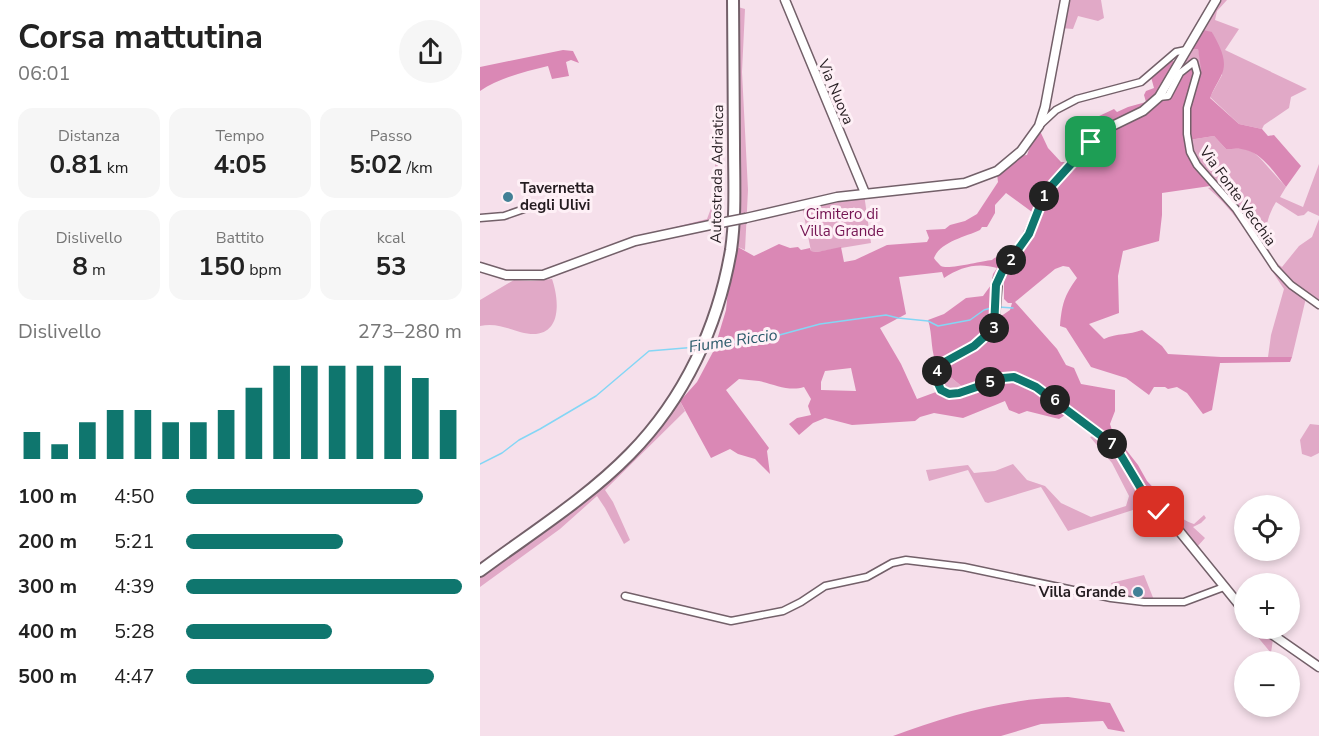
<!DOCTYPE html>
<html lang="it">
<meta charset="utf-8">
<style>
:root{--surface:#fff;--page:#f6f6f6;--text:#222;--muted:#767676;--accent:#0f766e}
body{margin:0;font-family:"Nunito Sans",sans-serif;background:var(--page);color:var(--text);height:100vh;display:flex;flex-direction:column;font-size:22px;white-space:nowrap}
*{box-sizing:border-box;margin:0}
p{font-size:20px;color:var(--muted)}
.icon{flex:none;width:33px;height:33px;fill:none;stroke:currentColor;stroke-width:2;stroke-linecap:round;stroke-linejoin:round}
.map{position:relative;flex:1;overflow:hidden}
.details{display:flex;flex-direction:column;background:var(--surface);width:480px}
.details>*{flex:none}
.tools{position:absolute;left:754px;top:495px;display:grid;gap:12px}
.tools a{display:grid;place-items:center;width:66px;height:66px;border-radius:50%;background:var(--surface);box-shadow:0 3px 9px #0003;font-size:30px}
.pin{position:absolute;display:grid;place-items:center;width:51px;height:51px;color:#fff;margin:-26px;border-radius:12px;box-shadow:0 3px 9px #0006}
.km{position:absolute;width:30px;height:30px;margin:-15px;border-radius:50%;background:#222;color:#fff;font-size:16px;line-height:30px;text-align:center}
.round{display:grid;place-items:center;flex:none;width:63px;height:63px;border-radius:32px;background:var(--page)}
.summary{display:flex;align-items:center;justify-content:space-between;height:102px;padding:0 18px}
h1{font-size:33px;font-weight:700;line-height:45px}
.figures{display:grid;grid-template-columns:repeat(3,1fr);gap:9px;height:102px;padding:6px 18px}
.figures div{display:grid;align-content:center;border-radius:15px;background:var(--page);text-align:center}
.figures b{font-size:26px;font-weight:700}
.figures small{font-size:16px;font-weight:400}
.figures p{font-size:16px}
.chart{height:168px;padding:12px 18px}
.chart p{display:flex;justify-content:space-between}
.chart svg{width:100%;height:108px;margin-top:6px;stroke:var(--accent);stroke-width:6}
ul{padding:0 18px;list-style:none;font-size:20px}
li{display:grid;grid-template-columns:96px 72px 1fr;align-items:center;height:45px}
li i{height:15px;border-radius:8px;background:var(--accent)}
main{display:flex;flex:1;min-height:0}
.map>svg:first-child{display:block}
.green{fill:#e1a9c7}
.forest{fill:#da88b5;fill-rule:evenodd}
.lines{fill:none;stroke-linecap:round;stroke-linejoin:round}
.stream{stroke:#84d6f5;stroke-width:1.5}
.street-casing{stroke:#736069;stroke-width:9}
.secondary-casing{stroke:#736069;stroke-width:11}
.highway-casing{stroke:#736069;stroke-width:14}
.street{stroke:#fff;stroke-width:6}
.secondary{stroke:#fff;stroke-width:8}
.highway{stroke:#fff;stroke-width:10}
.secondary-bridge-casing{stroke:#736069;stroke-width:11;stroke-linecap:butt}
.secondary-bridge{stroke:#fff;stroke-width:8}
.route-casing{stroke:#fff;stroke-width:12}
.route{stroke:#0f766e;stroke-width:8}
.poi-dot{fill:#428096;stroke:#fef0f6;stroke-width:2}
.labels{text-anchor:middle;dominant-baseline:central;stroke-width:6;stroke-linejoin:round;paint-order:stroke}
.street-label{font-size:15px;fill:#241c20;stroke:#fef0f6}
.poi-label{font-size:15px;font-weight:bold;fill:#241c20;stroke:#fef0f6;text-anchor:start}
.park-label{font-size:15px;fill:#741452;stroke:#fef0f6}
.water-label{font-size:16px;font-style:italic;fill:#2d5b6c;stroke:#fef0f6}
</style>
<main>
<section class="details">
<div class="summary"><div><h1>Corsa mattutina</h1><p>06:01</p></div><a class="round"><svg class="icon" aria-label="share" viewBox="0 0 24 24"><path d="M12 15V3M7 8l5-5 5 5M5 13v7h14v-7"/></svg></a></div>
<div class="figures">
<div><p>Distanza</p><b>0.81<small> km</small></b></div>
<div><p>Tempo</p><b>4:05</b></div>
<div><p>Passo</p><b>5:02<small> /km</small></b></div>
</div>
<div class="figures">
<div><p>Dislivello</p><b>8<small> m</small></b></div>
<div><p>Battito</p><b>150<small> bpm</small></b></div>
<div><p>kcal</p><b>53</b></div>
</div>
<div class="chart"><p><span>Dislivello</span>273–280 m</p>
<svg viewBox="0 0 160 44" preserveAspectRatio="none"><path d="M5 44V33M15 44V38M25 44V29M35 44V24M45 44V24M55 44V29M65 44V29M75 44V24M85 44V15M95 44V6M105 44V6M115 44V6M125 44V6M135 44V6M145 44V11M155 44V24"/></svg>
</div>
<ul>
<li><b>100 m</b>4:50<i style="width:86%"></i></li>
<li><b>200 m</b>5:21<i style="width:57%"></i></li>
<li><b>300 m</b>4:39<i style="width:100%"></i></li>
<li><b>400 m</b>5:28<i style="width:53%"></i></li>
<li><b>500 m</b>4:47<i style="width:90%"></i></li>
</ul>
</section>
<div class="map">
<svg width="839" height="736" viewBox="0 0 839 736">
<rect width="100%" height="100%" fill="#f6e0eb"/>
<path class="green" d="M258 0V7L265 9 262 72 268 190 265 250 256 246 259 158Z
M586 0H621L624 18 618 21 598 16 593 29 581 28Z
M739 0H747L737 11 735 20 759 29 745 50 827 89 811 97 809 108 784 125 782 129 759 124 730 97 742 75 732 32 711 50 718 49 722 66 719 72 715 60C707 59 703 65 698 71Z
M238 120V221L168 234 227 219 233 203 235 188V125Z
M734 136 746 149H765L773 152 780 158 806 187 800 197 823 207 839 164V216L828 211 824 215 818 216 796 202C783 223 779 253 802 267L819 246 832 237 839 219V307L826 298 812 357H788L791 335 804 289C781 255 760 215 728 188L736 186 715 158 709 140Z
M384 194 391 243 337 252 331 251 322 206Z
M72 279C78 296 83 331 56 334 37 335 22 321 0 326V300L34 280 51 281Z
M462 370 485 389 474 391 466 389 460 379Z
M200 401 205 411 125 490 133 502 150 540 144 544 125 508 117 496 80 529 0 587V577L65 529 177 430Z
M830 424 839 425V453L831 457 822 454 820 440Z
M616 435 633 449 683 517 659 513 656 509 588 531 561 487 508 503 505 502 488 470 449 481 446 470 488 465 494 473 515 471 533 464 547 480 565 486 581 503 611 517 646 506 649 496 632 463 610 437Z
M641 448C650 461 658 479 667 489 678 500 700 520 714 524L724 515 726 518 721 523 713 527 725 538 717 547 673 502Z
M664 575 674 600 637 596 631 583Z
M771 629H778L793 639 791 653Z"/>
<path class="forest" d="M723 30 732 32C739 45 749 61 741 76 737 84 733 90 730 98L759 124 782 129 788 136 794 135 821 166 806 187C796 175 783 154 766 150 760 148 752 149 746 149L734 136 709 140 715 158 737 185 682 193V215L679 241 643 251 638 276 639 313 609 324 624 339C637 333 649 335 662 330L682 346 688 354 741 357H812L810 362 740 363 732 410 723 414 707 393 697 387 688 389 685 387H674L669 395 646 378 611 367 586 328 580 326C582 304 584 296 597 278L589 267 583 266 575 269 535 302 577 349 586 365 594 368 601 384 635 390V411L630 424 633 433 658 465 667 481 687 502 684 504 667 489 641 448 544 378 485 389 462 370 496 347 517 319 530 310 532 303H528L524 299V280L565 199 613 144 607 132 616 123 617 117 634 109 637 112 648 107 666 102 664 95 666 91 674 88 671 77 690 60 695 62 674 97 686 100 691 97 702 74 714 64 719 71 721 69 718 49 710 50Z
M83 50 93 51 99 63 91 60 86 62 89 76 72 79 68 66C45 72 20 77 0 91V67Z
M591 125 605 144 566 190 547 232 517 275 514 289 513 320 509 332 458 367C450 353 453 335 448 320L464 314 486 298 503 296 511 285 513 274 517 268C498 262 480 267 464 278L462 272 419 277 426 314 400 328 421 364 437 399 456 392C486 407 519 367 547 382 549 383 551 386 553 388 564 397 576 405 588 413L579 419 547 411 539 414 529 410 525 401 483 418 454 413 440 417 435 421 372 425 345 418 333 423 319 435 309 424 317 418 331 415 328 406 331 399 324 387C309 392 294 384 279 381 272 380 265 380 259 379L246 390 289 448 287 451 290 474 275 459 258 454 250 449 231 458 200 401 217 382 234 350 246 310 251 261 256 246 274 256 299 244 310 248 318 247 321 250 330 248 331 251 337 252 361 247 364 262 375 260 407 245 447 242 449 238 446 230 465 229 470 225 485 221 497 214 518 182 517 174 539 156 547 155 551 144 560 131 568 148 581 162H586L596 154 599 148 591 134ZM526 193 552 212C546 226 538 247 525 254 520 257 516 256 512 260 501 261 468 270 461 266 460 265 454 259 454 258 460 242 485 237 500 230L502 227H507L515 213V205ZM371 368 376 391 341 390V382L345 371Z
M588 697 630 703 645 732 628 729 623 721 561 724 521 736H413C469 715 529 698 588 697Z"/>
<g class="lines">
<path class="stream" d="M519 307 533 308
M228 346 292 337 340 324 406 315 418 318 448 321 458 326 490 320 504 310 511 308
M0 464 22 453 39 440 60 429 116 396 169 351 217 347"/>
<defs>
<path id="street" d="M679 97 688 96 700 73 714 62 717 73 707 108V134L710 152 717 165 756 209 795 268 811 285 839 305
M561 124 576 110 597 99 661 82 696 52 706 50
M0 218 24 216 44 209
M145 596 251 621 303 611 321 602 345 586 387 577 412 563 426 560 484 567 631 598 664 602H704L744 587"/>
<path id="secondary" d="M305 0 385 193
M736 0 679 97 663 111 624 130 611 142 565 193 549 234 518 279 514 328 510 333 494 346 463 363 458 369 456 379 461 390 469 394 479 393 523 378 534 377 556 387 571 398 636 447 666 496 679 511 696 527 765 612
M266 218 357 197 485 183 517 171 541 151 559 126 565 107 585 0
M0 267 26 275H63L155 241 235 224
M783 628 839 667"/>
<path id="highway" d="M0 571C51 533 106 499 150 454 205 398 238 326 251 250 256 215 254 180 254 145 254 97 253 48 253 0"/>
</defs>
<use href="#street" class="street-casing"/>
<use href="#secondary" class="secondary-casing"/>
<use href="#highway" class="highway-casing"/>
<use href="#street" class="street"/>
<use href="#secondary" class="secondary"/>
<use href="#highway" class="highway"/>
<defs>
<path id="secondary-bridge" d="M235 224 266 218"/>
</defs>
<use href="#secondary-bridge" class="secondary-bridge-casing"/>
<use href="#secondary-bridge" class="secondary-bridge"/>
</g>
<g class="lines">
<defs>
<path id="route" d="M611 142 565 193 549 234 522 272 516 285 514 328 494 346 463 363 458 369 456 379 461 390 469 394 479 393 523 378 534 377 556 387 636 447 663 492 679 512"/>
</defs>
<use href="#route" class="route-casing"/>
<use href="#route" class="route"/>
</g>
<g class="poi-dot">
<circle cx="28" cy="197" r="6"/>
<circle cx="658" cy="592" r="6"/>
</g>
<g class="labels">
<g class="street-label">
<text transform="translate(356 92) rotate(67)">Via Nuova</text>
<text transform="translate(237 174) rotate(-89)">Autostrada Adriatica</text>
<text transform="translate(758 196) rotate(54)">Via Fonte Vecchia</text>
</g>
<g class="poi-label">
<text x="40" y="188">Tavernetta<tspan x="40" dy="17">degli Ulivi</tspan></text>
<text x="646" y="592" text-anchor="end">Villa Grande</text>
</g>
<g class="park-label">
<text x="362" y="214">Cimitero di<tspan x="362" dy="17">Villa Grande</tspan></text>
</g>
<g class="water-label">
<text transform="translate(253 341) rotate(-8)">Fiume Riccio</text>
</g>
</g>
</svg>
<div class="tools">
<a><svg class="icon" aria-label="locate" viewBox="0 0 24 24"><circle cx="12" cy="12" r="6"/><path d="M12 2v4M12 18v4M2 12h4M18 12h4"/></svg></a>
<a>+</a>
<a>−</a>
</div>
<div class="pin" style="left:611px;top:142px;background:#1e9e55"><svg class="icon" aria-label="arrive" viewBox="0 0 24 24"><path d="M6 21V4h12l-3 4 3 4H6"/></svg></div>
<div class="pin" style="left:679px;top:512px;background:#d93025"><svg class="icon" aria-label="check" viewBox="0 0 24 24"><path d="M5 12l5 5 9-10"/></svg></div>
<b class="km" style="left:564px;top:196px">1</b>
<b class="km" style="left:531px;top:260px">2</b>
<b class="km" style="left:514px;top:328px">3</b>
<b class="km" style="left:457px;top:371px">4</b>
<b class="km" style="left:510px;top:382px">5</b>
<b class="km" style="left:575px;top:400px">6</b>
<b class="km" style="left:632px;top:444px">7</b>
</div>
</main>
